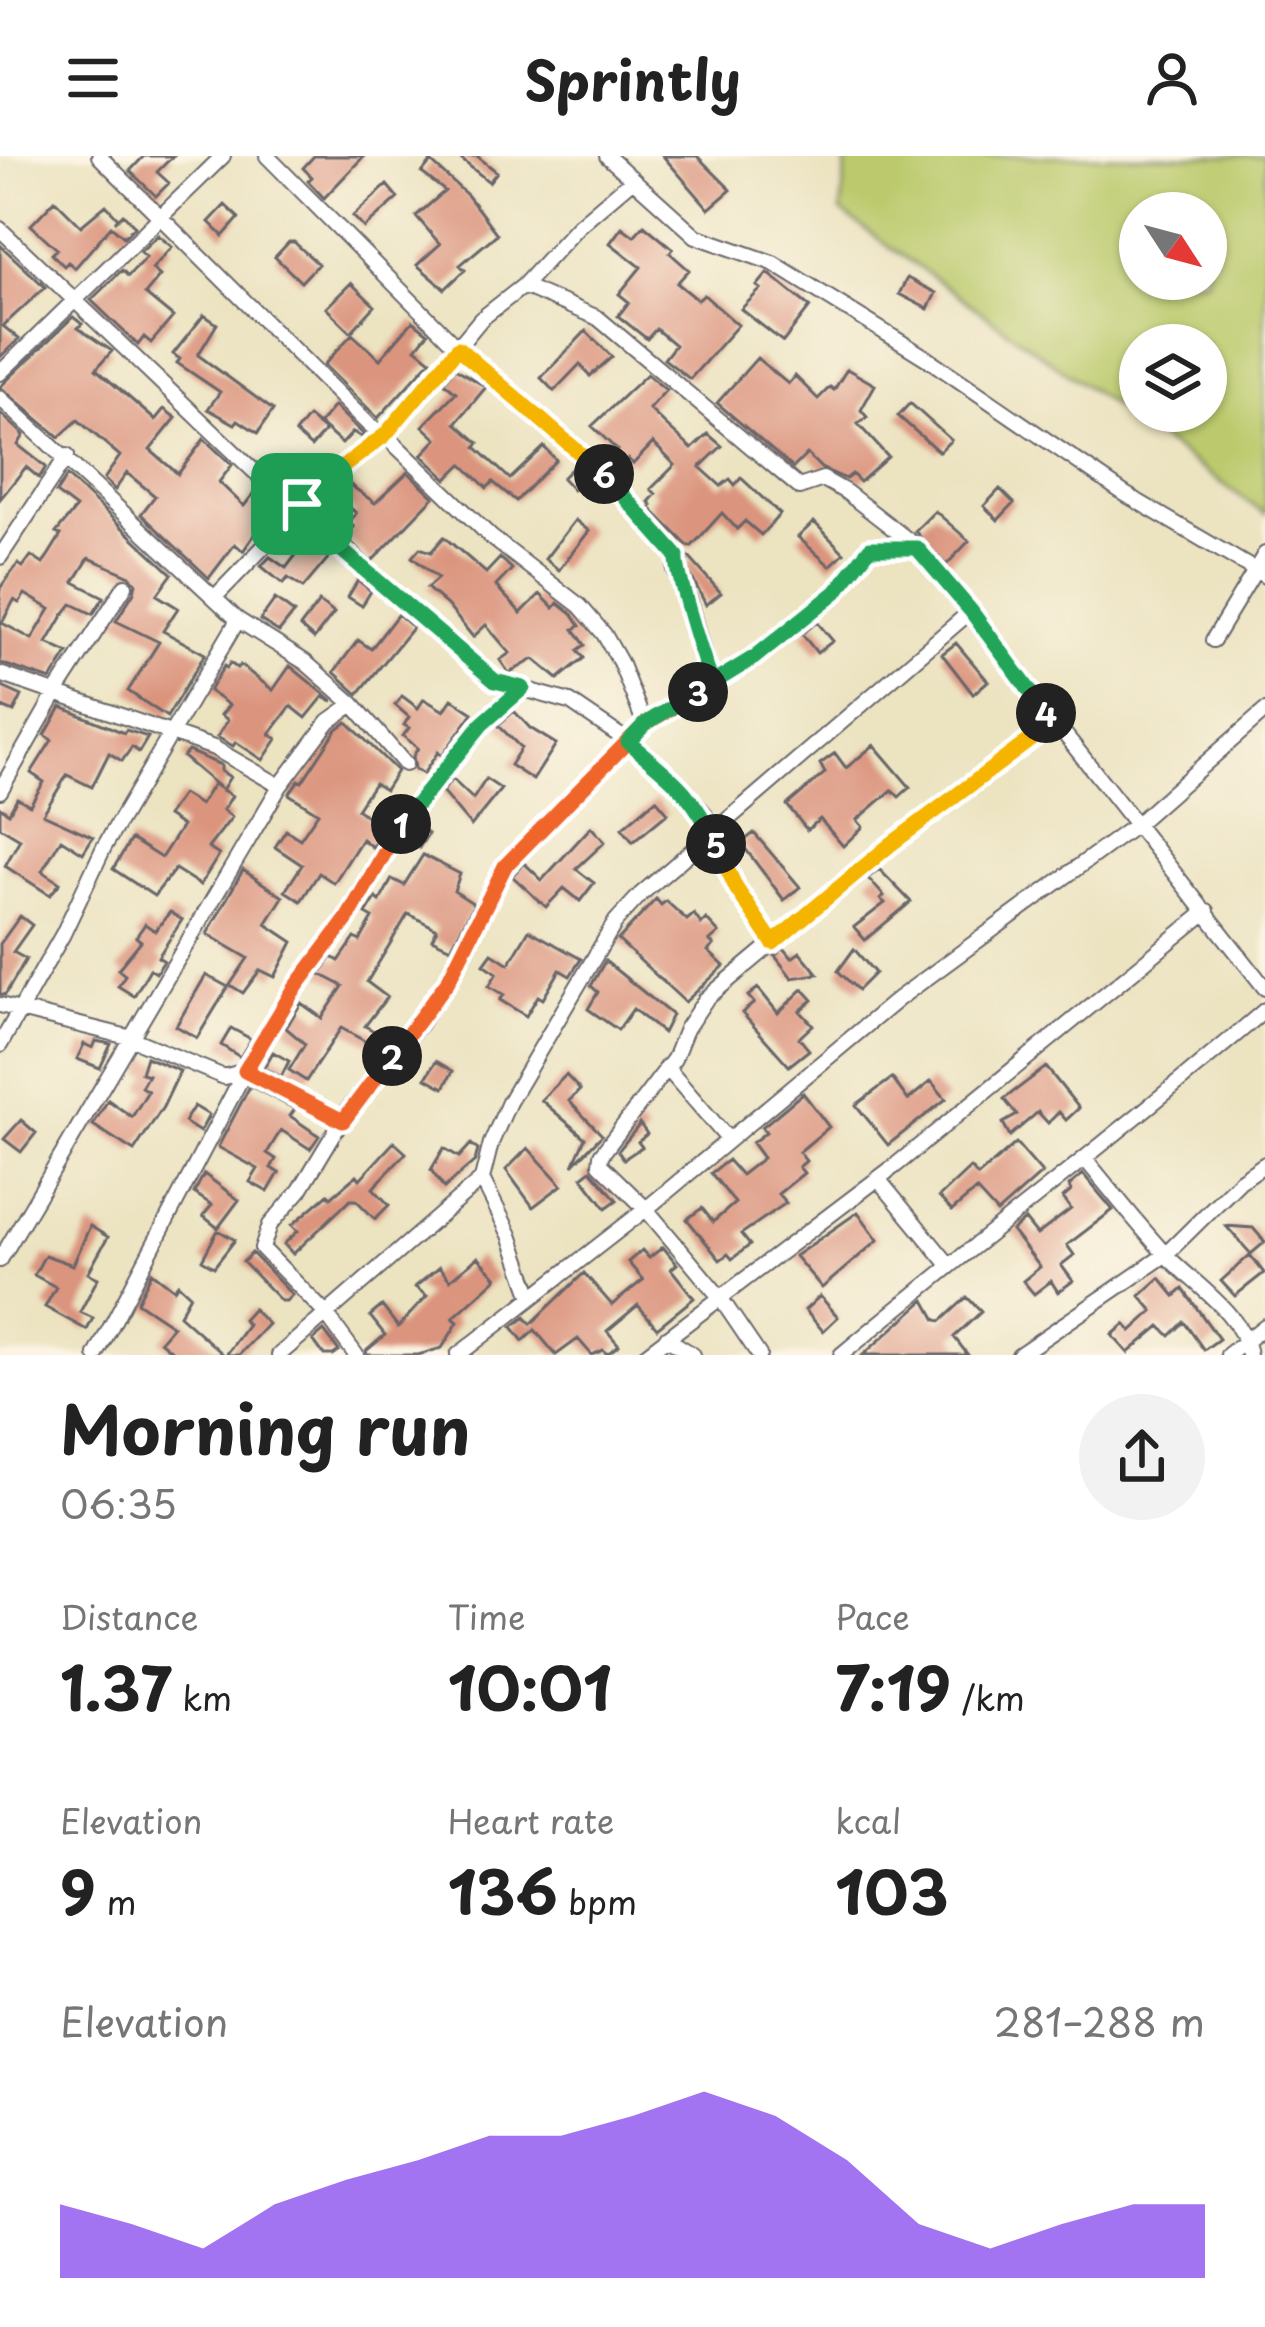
<!DOCTYPE html>
<meta charset="utf-8">
<style>
:root{--surface:#fff;--page:#f2f2f2;--text:#222;--muted:#767676;--accent:#7c3aed}
body{margin:0;font-family:"Playpen Sans",sans-serif;background:var(--page);color:var(--text);height:100vh;display:flex;flex-direction:column;font-size:45px;white-space:nowrap}
*{box-sizing:border-box;margin:0}
p{font-size:39px;color:var(--muted)}
.icon{flex:none;width:66px;height:66px;fill:none;stroke:currentColor;stroke-width:2;stroke-linecap:round;stroke-linejoin:round}
.map{position:relative;height:1199px;overflow:hidden}
.side{display:flex;flex-direction:column;background:var(--surface);flex:1}
.side>*{flex:none}
.needle{width:78px;rotate:126deg}
.fabs{position:absolute;left:1119px;top:36px;display:grid;gap:24px}
.fabs a{display:grid;place-items:center;width:108px;height:108px;border-radius:50%;background:var(--surface);box-shadow:0 3px 9px #0004;font-size:60px}
.pin{position:absolute;display:grid;place-items:center;width:102px;height:102px;color:#fff;margin:-51px;border-radius:24px;box-shadow:0 6px 18px #0006}
.km{position:absolute;width:60px;height:60px;margin:-30px;border-radius:50%;background:#222;color:#fff;font-size:33px;line-height:60px;text-align:center}
.round{display:grid;place-items:center;flex:none;width:126px;height:126px;border-radius:63px;background:var(--page)}
.summary{display:flex;align-items:center;justify-content:space-between;height:204px;padding:0 60px}
h1{font-size:66px;font-weight:700;line-height:90px}
.figures{display:grid;grid-template-columns:repeat(3,1fr);gap:18px;height:204px;padding:12px 60px}
.figures div{display:grid;align-content:center}
.figures b{font-size:60px;font-weight:700}
.figures small{font-size:33px;font-weight:400}
.figures p{font-size:33px}
.chart{height:336px;padding:24px 60px}
.chart p{display:flex;justify-content:space-between}
.chart svg{width:100%;height:216px;margin-top:12px;fill:var(--accent);opacity:.7}
header{display:flex;justify-content:space-between;align-items:center;height:156px;padding:0 60px;background:var(--surface);font-size:54px;font-weight:700}
.map>svg:first-child{display:block}
.green{fill:#bcca6d;stroke:#6f7654;stroke-width:3;fill-rule:evenodd}
.building{fill:#db947e;fill-rule:evenodd}
.lines{fill:none;stroke-linecap:round;stroke-linejoin:round}
.minor-casing{stroke:#69666a;stroke-width:18}
.minor{stroke:#fff;stroke-width:14}
.split-1-casing{stroke:#fff;stroke-width:24}
.split-2-casing{stroke:#fff;stroke-width:24}
.split-3-casing{stroke:#fff;stroke-width:24}
.split-4-casing{stroke:#fff;stroke-width:24}
.split-5-casing{stroke:#fff;stroke-width:24}
.split-6-casing{stroke:#fff;stroke-width:24}
.split-7-casing{stroke:#fff;stroke-width:24}
.split-1{stroke:#22a559;stroke-width:15}
.split-2{stroke:#f0652b;stroke-width:15}
.split-3{stroke:#f0652b;stroke-width:15}
.split-4{stroke:#22a559;stroke-width:15}
.split-5{stroke:#f5b400;stroke-width:15}
.split-6{stroke:#22a559;stroke-width:15}
.split-7{stroke:#f5b400;stroke-width:15}
</style>
<header><svg class="icon" aria-label="menu" viewBox="0 0 24 24"><path d="M4 6h16M4 12h16M4 18h16"/></svg>Sprintly<svg class="icon" aria-label="person" viewBox="0 0 24 24"><circle cx="12" cy="8" r="4"/><path d="M4 21q1-7 8-7t8 7"/></svg></header>
<div class="map">
<svg width="1265" height="1199" viewBox="0 0 1265 1199">
<rect width="100%" height="100%" fill="#fcf5e5"/>
<filter id="ink" filterUnits="userSpaceOnUse"><feTurbulence type="fractalNoise" baseFrequency=".00833" numOctaves="2"/><feDisplacementMap in="SourceGraphic" scale="24" xChannelSelector="R" yChannelSelector="G"/><feConvolveMatrix kernelMatrix="1 2 1 2 8 2 1 2 1" color-interpolation-filters="sRGB"/></filter>
<filter id="wash" filterUnits="userSpaceOnUse"><feTurbulence type="fractalNoise" baseFrequency=".004" numOctaves="4" result="noise"/><feDisplacementMap in="SourceGraphic" scale="48" xChannelSelector="R" yChannelSelector="G"/><feGaussianBlur stdDeviation="2.7" result="paint"/><feColorMatrix in="noise" values="0 0 0 0 0 0 0 0 0 0 0 0 0 0 0 0 0 1.4 0 .05"/><feComposite in="paint" operator="in"/></filter>
<g filter="url(#wash)">
<rect width="100%" height="100%" fill="#ece3c1"/>
<path class="green" d="M847 0H1265V358L841 56ZM1140 57H1206V123H1140ZM1140 189H1206V255H1140Z"/>
<g id="blocks">
<path class="building" d="M144 0H173L157 16 169 27 156 40 130 15Z
M314 0H364L324 42 308 25 312 21 303 12Z
M457 0H477L497 16 489 26Z
M663 0H697L731 34 709 53Z
M431 6 468 40 497 78 460 109 465 114 445 133 417 109 440 88 416 60 445 35 422 17Z
M387 29 398 42 364 72 353 60Z
M55 44 81 70 106 49 118 62 115 66 123 58 135 70 124 81 111 70 75 112 68 106 64 110 52 98 57 93 31 69Z
M225 49 239 62 223 80 209 66Z
M644 69 673 93 670 97 689 114 677 127 698 144 704 139 738 169 690 223 664 203 675 189 656 173 647 183 618 160 629 146 619 138 641 111 610 87 622 71 634 80Z
M158 79 172 91 152 113 160 120 145 138 173 161 151 187 144 181 138 189 91 144 122 114 128 120 146 101 140 96Z
M289 86H294L318 108 301 126 275 101Z
M0 89 45 131 3 170 19 183 0 201Z
M768 117 810 151 783 186 741 153 761 133 757 130Z
M907 122 936 137 928 153 899 138Z
M351 127 375 150 351 176 326 152Z
M204 159 217 168 198 199 273 254 258 277 238 264 235 268 208 253 220 236 177 207 180 203 173 198Z
M73 161 82 168 78 172 112 195 96 213 155 264 164 253 176 262 150 294 178 318 204 283 232 309 219 326 244 350 254 337 280 357 270 368 265 364 243 395 235 388 209 422 141 358 155 340 127 317 115 334 104 323 120 300 78 264 59 281 0 231Z
M413 165 428 177 416 192 431 204 378 262 324 209 352 178 380 203Z
M586 175 612 201 590 220 580 208 554 235 541 222Z
M757 202 788 228 795 220 818 243 830 231 834 234 847 213 875 229 861 254 867 261 858 268 888 301 860 326 852 318 846 323 821 312 807 298 793 312 717 247Z
M455 212 486 231 456 267 479 287 476 291 510 323 544 291 556 304 516 345 493 326 487 332 462 308 447 323 422 299 437 283 423 270 456 236 444 226Z
M647 218 666 234 649 253 670 273 692 293 708 278 722 290 700 311 721 330 730 323 735 329 741 322 780 358 761 379 745 365 737 373 722 357 692 390H688L650 352 652 349 649 346 656 338 651 333 675 309 653 287 633 308 628 303 620 312 609 300 617 294 592 270Z
M910 247 951 284 939 296 898 260Z
M334 250 363 278 361 281 353 276 342 288 319 268Z
M0 257 24 279 18 289 46 311 39 322 26 311 0 343Z
M308 261 325 275 311 291 295 277Z
M574 310 586 322 573 334 562 322Z
M408 316 434 341 371 406 345 380 354 371 349 367 356 357 337 340 349 328 375 347Z
M67 320 172 418 157 439 178 452 163 475 205 498 167 561 128 535 159 486 116 465 134 436 136 427 130 420 89 402 74 426 104 441 93 458 72 448 64 458 47 487 68 497 51 524 0 507V432L18 408 23 411 31 400 43 408 61 379 56 377 76 352 56 337ZM25 438 50 453 32 483 2 467 14 444 19 447Z
M1000 333 1014 347 998 364 984 350Z
M935 355 969 385 946 409 915 375Z
M575 364 589 375 559 414 545 403Z
M814 366 844 397 830 410 798 381Z
M444 381 486 417 500 402 505 406 512 413 496 430 521 457 540 438 554 452 558 447 572 458 580 470 574 473 585 489 578 494 584 502 558 523 534 503 509 517 500 504 510 497 486 469 473 481 447 449 427 432 438 422 412 401 420 392 431 396Z
M309 382 330 400 303 432 288 422 283 428 261 410 270 401 286 412Z
M688 400 721 437 706 449 687 412Z
M358 424 371 435 362 450 348 441Z
M275 443 294 457 279 476 260 464Z
M319 446 334 457 314 483 300 471Z
M398 458 413 471 358 538 334 516 358 484 371 493Z
M817 466 833 485 817 497 802 478Z
M956 487 988 525 973 538 942 498Z
M230 507 237 512 240 509 273 534 290 510 333 545 323 541 306 562 291 550 270 578 277 583 263 604 236 586 233 590 217 581 228 564 221 559 229 549 209 535 224 510 227 512Z
M0 530 22 540 14 556 2 551 0 555Z
M402 540 418 552 424 543 444 555 452 543 473 557 442 600 438 596 423 618 415 613 413 600 418 592 403 580 409 572 404 569 409 561 395 549Z
M61 551 124 577 126 574 148 581 139 596 132 591 122 605 109 597 92 631 67 619 43 658 93 681 83 697 61 683 42 715 60 727 50 739 5 710 20 683 0 671V651L9 657 17 642 30 649 44 626 31 617 52 584 45 579Z
M514 555 530 572 556 588 533 624 510 609 521 592 498 569Z
M347 566 397 615 385 634 374 627 357 653 384 673 372 691 362 683 334 727 319 717 301 745 285 735 302 709 275 691 286 674 300 683 318 657 289 638 299 624 302 626 337 573Z
M874 589 910 631 899 641 892 634 857 664 863 671 843 690 820 663 807 674 787 649 825 617 820 608 835 597 846 612Z
M188 595 221 609V615L230 621 222 634 183 601Z
M452 623 473 643 486 623 501 633 471 670 442 636Z
M213 628 232 640 223 654 232 661 208 692 219 699 200 729 175 713 154 740 113 713 131 683 161 702 182 670 167 660 182 638 200 649Z
M656 643 668 657 633 686 622 672Z
M415 669 428 678 419 692 404 683Z
M591 671 605 686 576 713 594 727 580 745 564 732 546 751 512 720 524 707 542 724Z
M754 677 800 731 784 744 741 687Z
M423 699 460 718 454 735 474 748 472 752 451 792 432 783 437 773 408 758 367 826 387 841 365 870 376 876 370 888 341 872 306 925 289 914 305 888 286 872 301 847 322 862 343 830 320 818 332 801 339 805 355 782 360 785 373 762 366 758 376 742 380 745 392 723 404 729Z
M879 713 911 746 865 784 854 771 885 747 881 743 884 740 868 722Z
M243 714 283 741 266 768 293 786 275 821 260 814 243 837 230 829 248 802 207 778Z
M656 743 661 749 666 745 687 764 694 758 701 768 706 763 719 777 710 785 714 789 708 795 724 810 685 846 618 784Z
M170 756 182 764 158 801 164 805 156 817 150 813 134 840 118 830 125 819 118 813 141 785 136 781 145 768 155 775Z
M20 760 32 769 13 796 26 803 5 839 0 838V788Z
M529 774 581 803 570 820 560 814 543 843 538 840 526 860 500 844 504 839 489 830 497 817 484 808 492 797 509 808Z
M784 792 792 802 800 796 818 818 792 822 775 800Z
M854 793 875 817 858 834 838 815Z
M605 805 672 859 663 877 633 853 618 874 588 853 598 836 591 830Z
M206 819 228 831 197 882 176 870Z
M758 832 778 857 803 833 813 844 800 855 813 869 799 882 809 894 789 910 742 857 754 847 748 840Z
M231 872 251 883 240 901 221 889Z
M96 885 111 888 100 912 77 903 84 888 93 892Z
M273 896 289 905 281 921 264 912Z
M146 901 180 915 163 951 134 995 93 969 108 944 132 961 148 935 141 931 148 919 141 917Z
M436 905 453 915 444 932 426 922Z
M1046 911 1079 952 1066 964 1059 956 1048 967 1038 956 1010 980 1003 967 1017 959 1004 943Z
M566 919 580 934 569 945 602 979 573 1009 585 982 541 944Z
M892 922 908 944 931 925 946 943 888 989 856 949Z
M250 930 295 953 290 960 319 980 310 993 281 974 267 997 276 1003 271 1012 279 1017 268 1036 250 1026 258 1013 218 991Z
M803 937 829 971 799 996 806 1005 799 1011 804 1017 778 1038 786 1047 741 1078 750 1089 732 1103 728 1098 720 1104 687 1063 702 1052 713 1066 735 1047 711 1017 728 1004 741 1019 763 1002 752 987 766 976 762 971Z
M194 950 209 959 200 976 184 966Z
M21 964 36 977 21 996 4 983Z
M640 968 647 978 638 986 642 991 624 1003 618 995Z
M394 986 406 997 373 1032 389 1049 375 1063 356 1044H350L293 1098 284 1088 298 1075 292 1069 328 1038 331 1041 357 1019 360 1023Z
M1016 987 1042 1017 997 1057 976 1034 952 1055 939 1041 970 1012 978 1020Z
M471 988 478 994 475 1005 444 1032 431 1014 444 992 459 1001Z
M528 992 562 1029 533 1051 506 1014Z
M591 1014 617 1044 606 1052 582 1021Z
M204 1018 239 1044 218 1072 203 1060 212 1049 194 1037Z
M1083 1018 1113 1054 1067 1089 1074 1099 1061 1109 1073 1125 1058 1136 1051 1125 1034 1138 1023 1125 1040 1111 1012 1075 1025 1064 1037 1079 1071 1053 1063 1042 1071 1035 1069 1030Z
M858 1056 878 1084 822 1132 795 1100Z
M90 1070 108 1081 88 1117 98 1122 80 1156 93 1162 87 1174 45 1151 56 1131 34 1119 45 1099 73 1109Z
M1226 1070 1253 1072 1265 1086 1251 1098Z
M218 1074 235 1084 214 1111 202 1104Z
M663 1091 677 1108 671 1113 694 1142 657 1172 638 1149 607 1175 619 1189 607 1198 603 1194 592 1199 578 1183 556 1199 535 1174 523 1185 512 1171 525 1161 531 1168 584 1117 612 1149 643 1124 628 1106 642 1094 649 1102Z
M252 1097 292 1139 286 1145H281L243 1106Z
M1250 1099 1264 1117 1235 1140 1221 1125Z
M478 1101 497 1122 453 1162 458 1166 442 1192 418 1199H367L366 1195 385 1179 370 1160 382 1150 398 1171 427 1140 415 1131 439 1111 450 1124Z
M152 1116 174 1133 178 1128 190 1139 179 1159 224 1199H176L160 1185 173 1170 137 1146Z
M1160 1122 1175 1140 1183 1133 1219 1183 1204 1194 1184 1166 1170 1180 1160 1170 1128 1197 1112 1179 1125 1168 1131 1175 1153 1155 1140 1140Z
M820 1140 838 1161 823 1175 805 1154Z
M967 1141 981 1156 954 1181 968 1199H863L925 1144 936 1164 941 1165Z
M253 1153 268 1168 239 1199H226L248 1169 243 1164Z
M324 1175 339 1195 333 1199H324L313 1184Z"/>
</g>
</g>
<g filter="url(#ink)">
<use href="#blocks" fill-opacity="0" stroke="#69666a" stroke-width="3"/>
<g class="lines">
<defs>
<path id="minor" d="M99 0 370 270 385 279 491 381 580 450 604 478 620 506 645 569
M267 0 458 192 597 311 666 387 677 400 675 414 689 443 712 526
M607 0 696 80 773 107 928 203 1125 338 1265 420
M0 73 297 356 452 490 495 525 570 546 629 586 682 632 704 657 736 732 773 787
M523 130 598 162 799 331 823 323 846 336 917 391 1265 832
M0 217 223 0
M0 242 238 464 305 506 353 548 405 608
M0 401 67 300
M216 440 336 316 385 279 481 163 523 130 578 70 632 24
M1213 484 1265 398
M0 518 214 592 280 630
M0 635 57 535 125 430
M0 849 128 881 224 921 245 915 343 965
M0 889 63 778 104 691 238 464
M666 911 728 983
M1085 1003C1111 1034 1137 1068 1165 1098 1192 1127 1243 1157 1249 1199
M482 1023 510 1079 532 1141
M878 1023 949 1109
M0 1104 280 630 329 565 353 548
M666 1182 693 1199
M96 1199 245 915 293 835 347 763 395 676 482 568 523 532
M279 1199 482 1023 491 987 509 946 616 765 641 738 971 455
M356 1199 326 1158 262 1092 270 1069 300 1034 350 951 420 868 448 825 505 710 645 569 755 501 836 436 870 393 917 391
M458 1199 646 1053 898 843 1134 670 1265 555
M645 1199 896 1009 1207 755
M759 1199 719 1140 646 1053 600 1008 601 999 674 903 686 873 706 843 890 689 1053 567
M841 1199C981 1082 1126 973 1265 854
M1019 1199 1165 1099 1240 1025 1265 1008
M1228 1199 1265 1170"/>
</defs>
<use href="#minor" class="minor-casing"/>
<use href="#minor" class="minor"/>
</g>
</g>
<g class="lines" filter="url(#ink)">
<defs>
<path id="split-1" d="M302 348 297 356 495 525 523 532 482 568 401 668"/>
<path id="split-2" d="M392 900 343 965 245 915 293 835 347 763 401 668"/>
<path id="split-3" d="M392 900 448 825 505 710 645 568 698 536"/>
<path id="split-4" d="M698 536 755 501 836 436 870 392H917L971 455 1046 557"/>
<path id="split-5" d="M716 688 736 732 773 787 890 689 1053 567 1046 557"/>
<path id="split-6" d="M604 318 677 400C675 414 704 507 712 526L645 568 628 586C671 622 692 635 716 688"/>
<path id="split-7" d="M302 348 336 316 385 279 458 192 604 318"/>
</defs>
<use href="#split-1" class="split-1-casing"/>
<use href="#split-2" class="split-2-casing"/>
<use href="#split-3" class="split-3-casing"/>
<use href="#split-4" class="split-4-casing"/>
<use href="#split-5" class="split-5-casing"/>
<use href="#split-6" class="split-6-casing"/>
<use href="#split-7" class="split-7-casing"/>
<use href="#split-1" class="split-1"/>
<use href="#split-2" class="split-2"/>
<use href="#split-3" class="split-3"/>
<use href="#split-4" class="split-4"/>
<use href="#split-5" class="split-5"/>
<use href="#split-6" class="split-6"/>
<use href="#split-7" class="split-7"/>
</g>
</svg>
<div class="fabs">
<a><svg class="needle" viewBox="-14 -14 28 28"><path d="M0-13l5 13h-10z" fill="#e53935"/><path d="M0 13l5-13h-10z" fill="#767676"/></svg></a>
<a><svg class="icon" aria-label="layers" viewBox="0 0 24 24"><path d="M12 4l9 5-9 5-9-5zM3 14l9 5 9-5"/></svg></a>
</div>
<div class="pin" style="left:302px;top:348px;background:#1e9e55"><svg class="icon" aria-label="arrive" viewBox="0 0 24 24"><path d="M6 21V4h12l-3 4 3 4H6"/></svg></div>
<b class="km" style="left:401px;top:668px">1</b>
<b class="km" style="left:392px;top:900px">2</b>
<b class="km" style="left:698px;top:536px">3</b>
<b class="km" style="left:1046px;top:557px">4</b>
<b class="km" style="left:716px;top:688px">5</b>
<b class="km" style="left:604px;top:318px">6</b>
</div>
<section class="side">
<div class="summary"><div><h1>Morning run</h1><p>06:35</p></div><a class="round"><svg class="icon" aria-label="share" viewBox="0 0 24 24"><path d="M12 15V3M7 8l5-5 5 5M5 13v7h14v-7"/></svg></a></div>
<div class="figures">
<div><p>Distance</p><b>1.37<small> km</small></b></div>
<div><p>Time</p><b>10:01</b></div>
<div><p>Pace</p><b>7:19<small> /km</small></b></div>
</div>
<div class="figures">
<div><p>Elevation</p><b>9<small> m</small></b></div>
<div><p>Heart rate</p><b>136<small> bpm</small></b></div>
<div><p>kcal</p><b>103</b></div>
</div>
<div class="chart"><p><span>Elevation</span>281–288 m</p>
<svg viewBox="0 0 160 44" preserveAspectRatio="none"><path d="M0 44V29L10 33L20 38L30 29L40 24L50 20L60 15L70 15L80 11L90 6L100 11L110 20L120 33L130 38L140 33L150 29L160 29V44z"/></svg>
</div>
</section>
